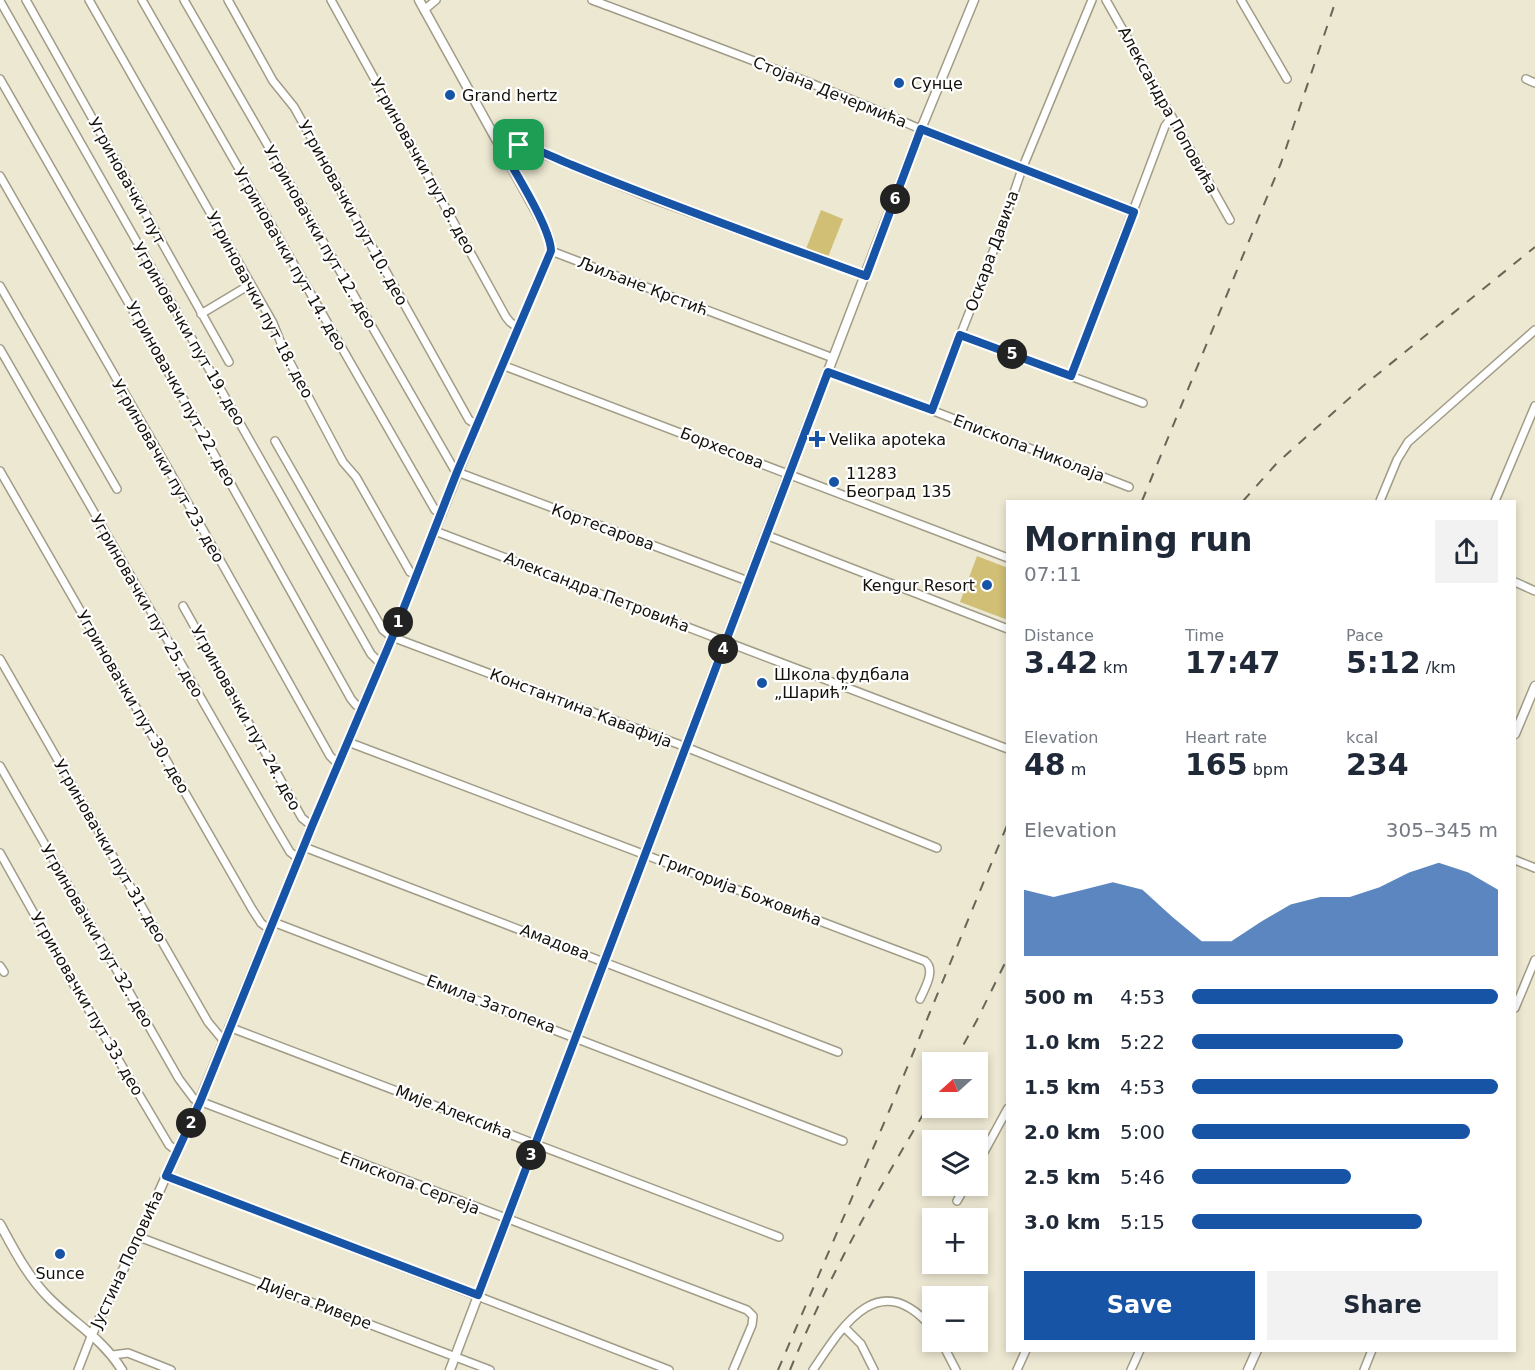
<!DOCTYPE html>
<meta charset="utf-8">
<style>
:root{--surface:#fff;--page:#f2f2f3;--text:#1f2937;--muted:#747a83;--accent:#1754a5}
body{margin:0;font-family:"DejaVu Sans",sans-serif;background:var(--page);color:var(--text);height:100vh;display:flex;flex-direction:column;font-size:22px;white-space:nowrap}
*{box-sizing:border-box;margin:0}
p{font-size:20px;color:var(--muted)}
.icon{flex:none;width:33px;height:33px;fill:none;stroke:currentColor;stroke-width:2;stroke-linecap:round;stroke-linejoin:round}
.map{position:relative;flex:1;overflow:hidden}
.details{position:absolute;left:1006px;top:500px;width:510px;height:852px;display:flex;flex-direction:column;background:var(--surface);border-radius:0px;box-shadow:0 3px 9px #0003}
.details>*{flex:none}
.needle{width:39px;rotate:249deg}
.fabs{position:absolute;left:922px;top:1052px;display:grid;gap:12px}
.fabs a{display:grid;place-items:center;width:66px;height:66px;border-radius:0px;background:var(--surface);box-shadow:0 3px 9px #0003;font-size:30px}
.pin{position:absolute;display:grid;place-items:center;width:51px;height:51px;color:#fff;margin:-26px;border-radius:12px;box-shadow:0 3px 9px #0006}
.km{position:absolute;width:30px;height:30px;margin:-15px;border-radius:50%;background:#222;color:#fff;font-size:16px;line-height:30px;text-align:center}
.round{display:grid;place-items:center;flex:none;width:63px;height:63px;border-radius:0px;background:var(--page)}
.head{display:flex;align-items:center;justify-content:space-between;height:102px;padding:0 18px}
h1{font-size:33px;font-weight:600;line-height:45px}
.stats{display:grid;grid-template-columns:repeat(3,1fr);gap:9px;height:102px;padding:6px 18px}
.stats div{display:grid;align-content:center}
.stats b{font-size:30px;font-weight:600}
.stats small{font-size:16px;font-weight:400}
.stats p{font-size:16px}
.chart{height:168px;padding:12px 18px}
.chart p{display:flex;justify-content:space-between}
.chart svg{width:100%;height:108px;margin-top:6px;fill:var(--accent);opacity:.7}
.cta{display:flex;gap:12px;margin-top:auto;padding:12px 18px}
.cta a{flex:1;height:69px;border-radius:0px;background:var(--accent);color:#fff;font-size:24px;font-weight:600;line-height:69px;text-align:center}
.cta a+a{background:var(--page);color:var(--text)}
ul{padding:0 18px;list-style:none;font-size:20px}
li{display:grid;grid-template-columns:96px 72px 1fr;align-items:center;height:45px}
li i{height:15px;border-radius:8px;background:var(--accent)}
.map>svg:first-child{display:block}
.green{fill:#d0bf74}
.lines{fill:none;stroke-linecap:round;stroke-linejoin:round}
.minor-casing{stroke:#a19c87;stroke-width:10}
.tertiary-casing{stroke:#a19c87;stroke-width:11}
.minor{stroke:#fff;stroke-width:7}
.tertiary{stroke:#fff;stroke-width:8}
.rail{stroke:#696658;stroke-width:2;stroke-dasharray:10 10;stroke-linecap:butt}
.route-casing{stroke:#fff;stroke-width:12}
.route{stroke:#1754a5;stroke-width:8}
.poi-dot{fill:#1754a5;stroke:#fff;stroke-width:2}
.labels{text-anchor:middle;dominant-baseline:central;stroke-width:4.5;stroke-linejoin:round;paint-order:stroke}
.poi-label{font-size:16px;fill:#14120a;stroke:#fff;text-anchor:start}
.street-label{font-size:16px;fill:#14120a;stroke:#fff}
</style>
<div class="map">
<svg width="1535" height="1370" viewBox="0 0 1535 1370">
<rect width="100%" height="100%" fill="#ede8d2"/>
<path class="green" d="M821 210 843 219 828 257 806 249Z
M977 556 1008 568V620L960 602Z"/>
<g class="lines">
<defs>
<path id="minor" d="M26 0 229 362
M89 0 273 323 285 353 343 462 356 477 410 572 417 575
M142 0 435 510 442 514
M184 0 454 469 457 472 748 581
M228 0 273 81 294 107 469 420 477 425
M331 0 506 317 510 322 518 328
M592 0C704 42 817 83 927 132L1134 212
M1106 0 1230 220
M1241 0 1287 79
M0 1 371 654 381 664
M424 10 436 0
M0 79 175 384 351 699 356 705 362 708
M1526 79 1535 83
M499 144 512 143 531 149 656 200 866 276
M0 176 197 519 330 756 338 764
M551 251 833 358
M0 286 117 489
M201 314 251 284
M960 335 1143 403
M0 349 274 825 290 852 299 859
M502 365 1008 558
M828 372 931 410 1129 487
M1071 376 1165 126 1172 117
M931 410 998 239 1022 169 1092 0
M275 441 383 630 392 637 678 744 937 848
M0 471 252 909 261 923 269 929
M1380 501 1397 460 1408 442 1535 330
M1495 501 1535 406
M435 531 1008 749
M766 535 1008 629
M1515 582 1535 591
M183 606 302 818 312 826
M0 659 208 1022 223 1040
M348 742 925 961C936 970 925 988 920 999
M0 766 179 1079 194 1099 747 1310 753 1316 752 1325 733 1370
M304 847 838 1052
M0 853 74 985 169 1145 178 1152
M1515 860 1535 868
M273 922 843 1141
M0 966 4 972
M1515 1008 1535 960
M229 1027 779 1237
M978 1163 1008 1108
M166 1176 669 1370
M957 1201 966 1185
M139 1237 490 1370
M844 1327 861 1344 874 1370
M941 1341 956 1370
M113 1355 128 1353 171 1370
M78 1370 92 1334
M813 1370C844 1323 880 1266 933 1329
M1017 1370 1026 1350
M1131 1370 1140 1350
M1364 1370 1372 1350"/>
<path id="tertiary" d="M1515 734 1535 686
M0 1224C14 1250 28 1277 49 1298 75 1324 102 1338 122 1370
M92 1334 139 1237 199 1102 312 826 392 637 477 425 551 251 550 241 544 226 419 0
M450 1370 792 465 921 129 974 0
M1248 1370 1257 1350"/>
</defs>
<use href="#minor" class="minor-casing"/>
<use href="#tertiary" class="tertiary-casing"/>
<use href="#minor" class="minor"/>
<use href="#tertiary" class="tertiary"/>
<path class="rail" d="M1142 501 1281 163 1336 0
M1243 501 1277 463 1363 386 1535 247
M954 1062 977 1020 1008 957
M778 1370 890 1109 1008 823
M790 1370C829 1275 880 1186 933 1098"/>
</g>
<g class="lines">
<defs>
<path id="route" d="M921 129 1134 212 1071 376 960 335 932 410 828 372 478 1295 166 1176 200 1102 312 826 392 638 457 472 551 251C551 228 512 167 499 144 519 138 553 158 572 165 669 205 768 240 866 276Z"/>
</defs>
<use href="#route" class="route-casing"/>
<use href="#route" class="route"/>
</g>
<g class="poi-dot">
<circle cx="899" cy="83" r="6"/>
<circle cx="450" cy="95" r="6"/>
<path d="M814 430h6v6h6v6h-6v6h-6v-6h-6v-6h6z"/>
<circle cx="834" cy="482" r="6"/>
<circle cx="987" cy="585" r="6"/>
<circle cx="762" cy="683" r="6"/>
<circle cx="60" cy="1254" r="6"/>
</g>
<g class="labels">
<g class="poi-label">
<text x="911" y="83">Сунце</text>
<text x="462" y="95">Grand hertz</text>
<text x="829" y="439">Velika apoteka</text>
<text x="846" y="473">11283<tspan x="846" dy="18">Београд 135</tspan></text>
<text x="975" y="585" text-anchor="end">Kengur Resort</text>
<text x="774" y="674">Школа фудбала<tspan x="774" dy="18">„Шарић”</tspan></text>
<text x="60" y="1273" text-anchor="middle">Sunce</text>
</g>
<g class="street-label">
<text transform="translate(830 92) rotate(22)">Стојана Дечермића</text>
<text transform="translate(1168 110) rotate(61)">Александра Поповића</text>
<text transform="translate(423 166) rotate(61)">Угриновачки пут 8. део</text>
<text transform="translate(127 181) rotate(61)">Угриновачки пут</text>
<text transform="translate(353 213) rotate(61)">Угриновачки пут 10. део</text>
<text transform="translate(320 237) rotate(60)">Угриновачки пут 12. део</text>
<text transform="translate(992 251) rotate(-70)">Оскара Давича</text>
<text transform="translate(290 259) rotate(60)">Угриновачки пут 14. део</text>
<text transform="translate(643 286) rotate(21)">Љиљане Крстић</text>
<text transform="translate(260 305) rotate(62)">Угриновачки пут 18. део</text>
<text transform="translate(189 334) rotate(60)">Угриновачки пут 19. део</text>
<text transform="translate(181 394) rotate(61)">Угриновачки пут 22. део</text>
<text transform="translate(722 448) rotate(21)">Борхесова</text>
<text transform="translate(1029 448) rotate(21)">Епископа Николаја</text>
<text transform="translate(168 471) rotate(60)">Угриновачки пут 23. део</text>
<text transform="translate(603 527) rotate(20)">Кортесарова</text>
<text transform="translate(597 592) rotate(21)">Александра Петровића</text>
<text transform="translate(147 606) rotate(60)">Угриновачки пут 25. део</text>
<text transform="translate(133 702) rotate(60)">Угриновачки пут 30. део</text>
<text transform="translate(581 708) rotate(21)">Константина Кавафија</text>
<text transform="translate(246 718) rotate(61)">Угриновачки пут 24. део</text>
<text transform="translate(110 851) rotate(60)">Угриновачки пут 31. део</text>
<text transform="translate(740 890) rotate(21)">Григорија Божовића</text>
<text transform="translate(97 936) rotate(60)">Угриновачки пут 32. део</text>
<text transform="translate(555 942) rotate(21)">Амадова</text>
<text transform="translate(87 1004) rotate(60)">Угриновачки пут 33. део</text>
<text transform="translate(491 1004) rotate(21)">Емила Затопека</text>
<text transform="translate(454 1112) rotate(21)">Мије Алексића</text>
<text transform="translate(410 1183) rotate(21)">Епископа Сергеја</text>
<text transform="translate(127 1259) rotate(-65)">Јустина Поповића</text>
<text transform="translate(315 1303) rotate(21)">Дијега Ривере</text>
</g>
</g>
</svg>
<div class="fabs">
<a><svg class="needle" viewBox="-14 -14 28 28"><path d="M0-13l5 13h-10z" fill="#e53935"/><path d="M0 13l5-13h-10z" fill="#747a83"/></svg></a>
<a><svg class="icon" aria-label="layers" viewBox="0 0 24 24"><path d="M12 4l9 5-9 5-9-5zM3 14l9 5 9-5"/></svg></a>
<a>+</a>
<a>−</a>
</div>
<div class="pin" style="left:519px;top:145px;background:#1e9e55"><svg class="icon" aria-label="arrive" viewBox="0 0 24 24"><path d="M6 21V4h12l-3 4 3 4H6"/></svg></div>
<b class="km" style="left:398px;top:622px">1</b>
<b class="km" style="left:191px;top:1123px">2</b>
<b class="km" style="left:531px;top:1155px">3</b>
<b class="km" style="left:723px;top:649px">4</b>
<b class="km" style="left:1012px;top:354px">5</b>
<b class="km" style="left:895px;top:199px">6</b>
<section class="details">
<div class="head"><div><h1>Morning run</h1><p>07:11</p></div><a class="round"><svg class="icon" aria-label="share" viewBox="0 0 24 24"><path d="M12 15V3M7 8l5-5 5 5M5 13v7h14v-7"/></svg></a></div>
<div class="stats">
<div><p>Distance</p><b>3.42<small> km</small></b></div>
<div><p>Time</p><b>17:47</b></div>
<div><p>Pace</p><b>5:12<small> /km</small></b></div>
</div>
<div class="stats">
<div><p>Elevation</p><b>48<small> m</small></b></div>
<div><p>Heart rate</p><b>165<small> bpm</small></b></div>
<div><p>kcal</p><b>234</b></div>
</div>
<div class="chart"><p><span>Elevation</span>305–345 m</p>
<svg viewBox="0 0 160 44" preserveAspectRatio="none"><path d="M0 44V17L10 20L20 17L30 14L40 17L50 28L60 38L70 38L80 30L90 23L100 20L110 20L120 16L130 10L140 6L150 10L160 17V44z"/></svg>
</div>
<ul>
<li><b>500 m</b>4:53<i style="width:100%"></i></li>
<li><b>1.0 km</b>5:22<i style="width:69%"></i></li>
<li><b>1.5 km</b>4:53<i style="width:100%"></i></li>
<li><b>2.0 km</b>5:00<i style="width:91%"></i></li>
<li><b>2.5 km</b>5:46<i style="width:52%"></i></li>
<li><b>3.0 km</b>5:15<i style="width:75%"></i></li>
</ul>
<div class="cta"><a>Save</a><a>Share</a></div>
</section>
</div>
